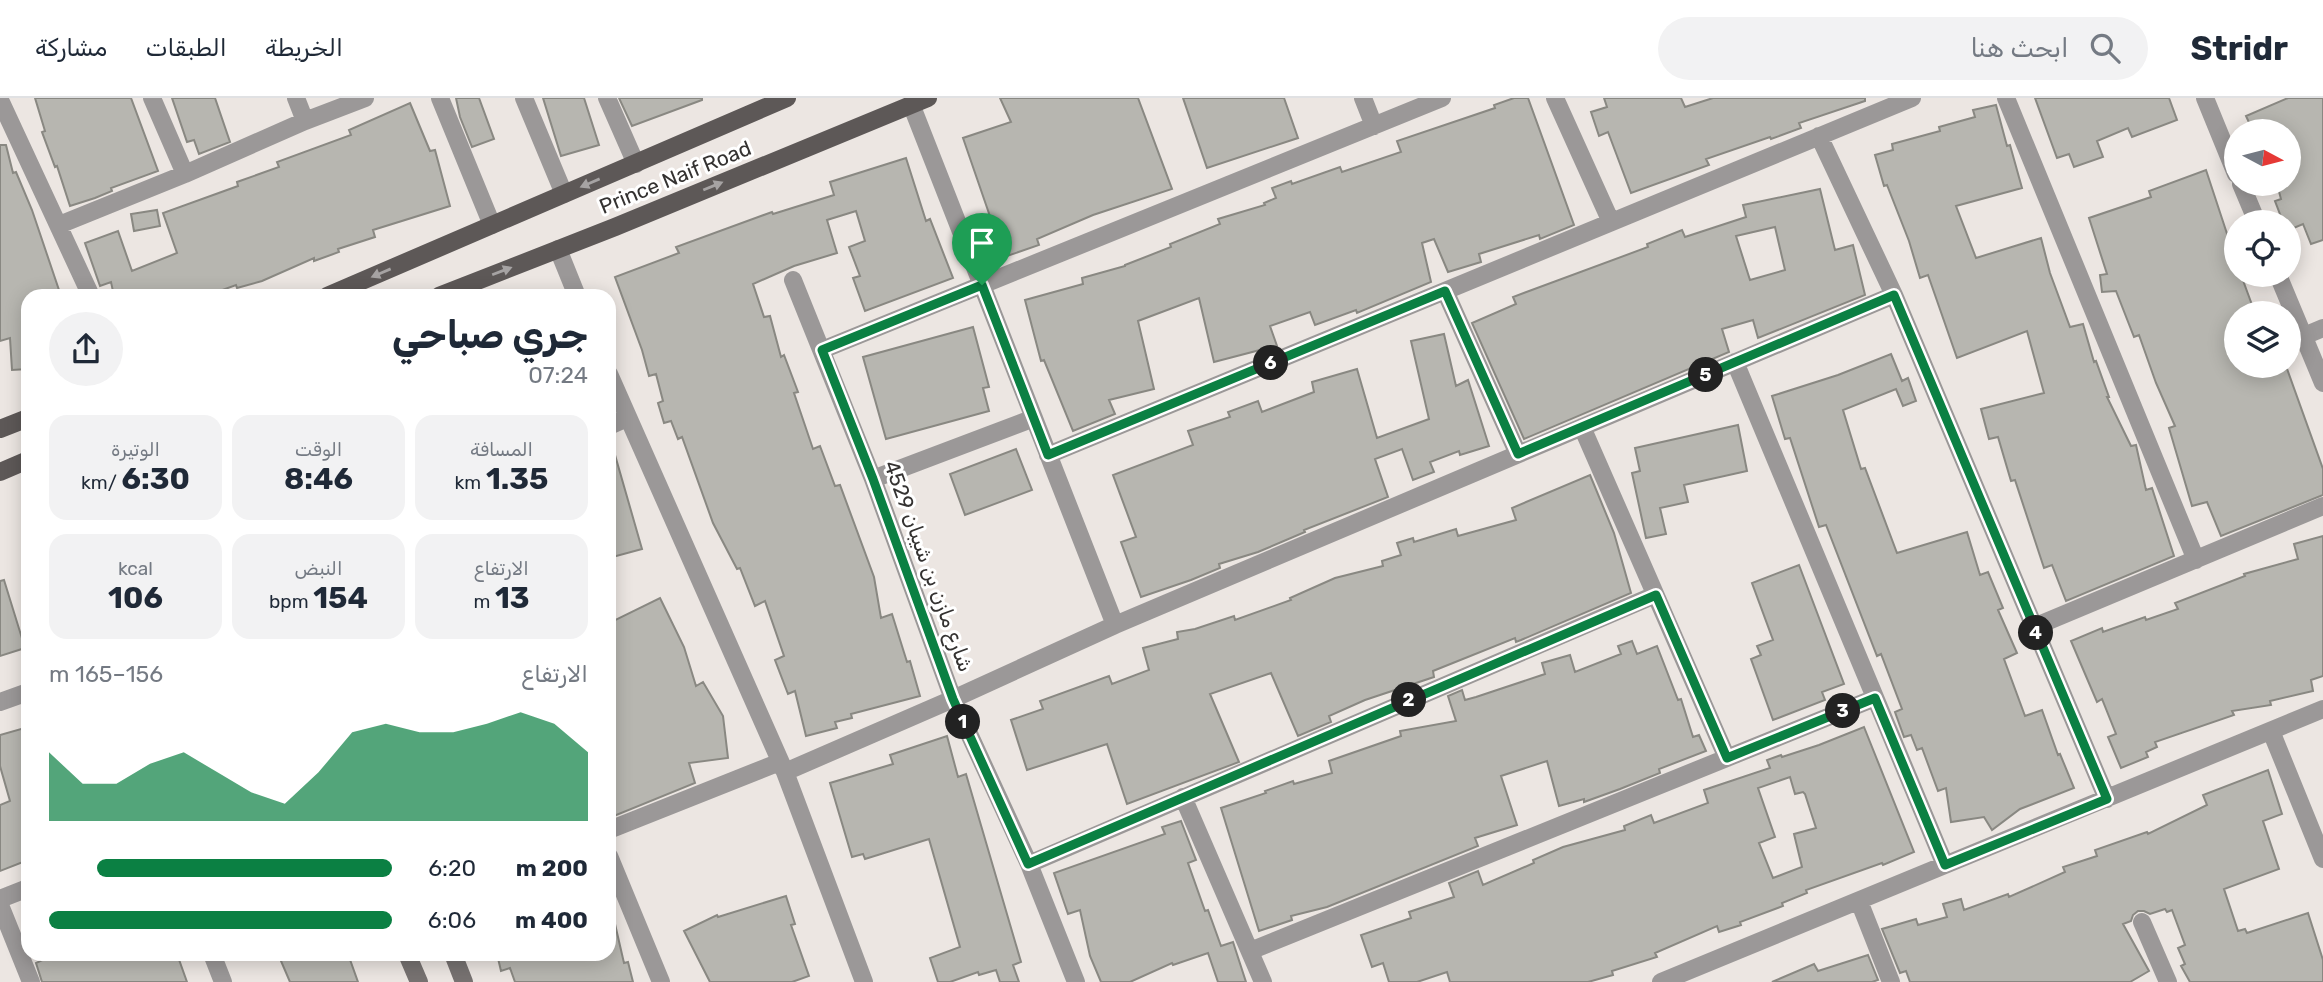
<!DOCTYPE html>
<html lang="ar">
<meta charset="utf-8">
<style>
:root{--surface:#fff;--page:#f2f2f3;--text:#1f2937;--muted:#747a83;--line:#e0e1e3;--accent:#0b8043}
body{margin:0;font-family:Rubik,Vazirmatn,sans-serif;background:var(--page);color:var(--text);direction:rtl;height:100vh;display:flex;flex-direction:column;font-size:26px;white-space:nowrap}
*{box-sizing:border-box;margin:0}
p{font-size:23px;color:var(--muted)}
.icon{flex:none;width:38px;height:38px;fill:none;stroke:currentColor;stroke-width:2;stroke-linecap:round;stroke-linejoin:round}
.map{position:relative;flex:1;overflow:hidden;direction:ltr}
.sheet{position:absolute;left:21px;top:191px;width:595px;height:672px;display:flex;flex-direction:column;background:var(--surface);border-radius:21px;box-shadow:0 4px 18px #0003;direction:rtl}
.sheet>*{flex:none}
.needle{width:46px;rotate:97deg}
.tools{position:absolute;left:2224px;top:21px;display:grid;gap:14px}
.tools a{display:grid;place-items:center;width:77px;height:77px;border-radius:50%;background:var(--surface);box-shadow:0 4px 18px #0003;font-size:35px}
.pin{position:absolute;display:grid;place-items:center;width:60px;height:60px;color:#fff;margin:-72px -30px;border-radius:50% 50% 50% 0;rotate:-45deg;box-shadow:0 0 7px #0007}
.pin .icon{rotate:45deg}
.km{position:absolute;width:35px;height:35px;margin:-18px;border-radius:50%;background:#222;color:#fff;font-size:19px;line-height:35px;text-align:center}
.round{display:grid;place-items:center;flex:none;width:74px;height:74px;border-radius:37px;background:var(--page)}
.summary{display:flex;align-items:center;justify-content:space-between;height:119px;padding:0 28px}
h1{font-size:38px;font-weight:700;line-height:52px}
.stats{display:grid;grid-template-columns:repeat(3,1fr);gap:10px;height:119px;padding:7px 28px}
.stats div{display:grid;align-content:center;border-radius:18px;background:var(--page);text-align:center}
.stats b{font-size:30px;font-weight:700}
.stats small{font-size:19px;font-weight:400}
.stats p{font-size:19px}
.chart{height:196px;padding:14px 28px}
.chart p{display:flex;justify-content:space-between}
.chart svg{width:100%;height:126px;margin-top:7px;fill:var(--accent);opacity:.7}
ul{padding:0 28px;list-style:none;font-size:23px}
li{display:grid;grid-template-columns:112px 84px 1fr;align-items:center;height:52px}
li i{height:18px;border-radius:9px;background:var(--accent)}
header{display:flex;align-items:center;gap:42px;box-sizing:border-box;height:98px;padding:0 35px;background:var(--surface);border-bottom:2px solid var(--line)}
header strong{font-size:33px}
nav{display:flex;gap:38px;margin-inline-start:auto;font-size:24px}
.search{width:490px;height:63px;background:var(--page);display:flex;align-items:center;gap:18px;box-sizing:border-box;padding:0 24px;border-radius:38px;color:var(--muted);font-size:26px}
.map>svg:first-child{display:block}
.building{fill:#b7b6b0;stroke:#898882;stroke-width:2;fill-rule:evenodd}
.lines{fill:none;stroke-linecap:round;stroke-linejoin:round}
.street{stroke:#9b9898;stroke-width:18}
.secondary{stroke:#777271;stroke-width:18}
.primary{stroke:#5d5857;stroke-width:18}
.oneway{fill:#a6a3a3}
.route-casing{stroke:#fff;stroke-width:14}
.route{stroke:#0b8043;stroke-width:9}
.labels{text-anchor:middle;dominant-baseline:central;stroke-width:6;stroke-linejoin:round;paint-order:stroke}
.street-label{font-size:21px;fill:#343231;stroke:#fff}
</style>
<header>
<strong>Stridr</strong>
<div class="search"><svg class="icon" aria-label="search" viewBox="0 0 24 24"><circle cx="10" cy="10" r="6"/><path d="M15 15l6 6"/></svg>ابحث هنا</div>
<nav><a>الخريطة</a><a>الطبقات</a><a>مشاركة</a></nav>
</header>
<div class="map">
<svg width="2323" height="884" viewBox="0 0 2323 884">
<rect width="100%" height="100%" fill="#ece6e2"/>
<path class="building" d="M35 0H131L158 73 111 90 112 93 95 100 70 108 57 68 55 69 42 34 45 33Z
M172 0H215L230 44 199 56 194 42 187 44Z
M456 0H479L494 41 472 49 460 19Z
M543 0H584L599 47 561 58Z
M619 0H702V2L632 28Z
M1000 0H1138L1172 91 1093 117 1037 141 1039 147 1004 159 963 40 1011 24Z
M1183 0H1284L1298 40 1207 70Z
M1514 0H1528L1574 127 1540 141 1539 137 1479 156 1481 164 1448 174 1434 141 1422 145 1431 184 1357 215 1356 212 1315 227 1310 214 1270 228 1277 248 1261 254 1260 252 1214 264 1199 200 1138 223 1154 291 1109 302 1115 316 1073 333 1044 262 1041 263 1025 202 1083 186 1082 180 1125 168V167L1171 149 1170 146 1220 126 1218 121 1265 107 1264 105 1276 100 1272 90 1291 83 1292 86 1340 69 1342 74 1401 54 1397 43 1495 10 1494 7Z
M1604 0H1681L1685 9 1713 0H1865V3L1799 25 1801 30 1771 41 1770 39 1706 61 1709 67 1631 95 1608 34 1599 38 1591 14 1607 9Z
M2035 0H2169L2177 22 2132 39 2128 30 2097 43 2103 59 2074 69 2069 56 2057 60Z
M2288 0H2323V142L2311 146 2303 126 2289 132V124H2283L2275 103 2281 101 2277 86H2289V33H2253L2246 18Z
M410 5 430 53 435 52 450 108 373 132 375 139 338 151 339 154 314 163V160L262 183 237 190 236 187 206 198H114L111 184 100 188 85 145 118 133 132 173 177 155 163 115 238 88 237 84 279 69 277 64 351 37 349 32Z
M1996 7 2007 48 2010 47 2022 90 1956 108 1976 160 2041 140 2050 175 2070 229 2083 226 2094 264 2096 263 2109 299H2107L2131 348 2136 347 2146 392 2152 390 2174 458 2066 503 2052 467 2044 470 2015 382 2011 383 1998 339 1989 341 1981 311 2044 295 2027 233 1957 260 1928 177 1920 180 1909 143 1887 87 1884 88 1875 57 1893 52 1892 46 1940 33 1939 29 1975 19 1973 12Z
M0 47H6L13 75 16 74 32 112 61 198H28V271L12 272 10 240 0 243Z
M906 60 926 123 930 121 953 180 865 213 853 180 860 178 849 149 865 143 856 113 827 122 837 155 794 168 753 186 764 219 770 218 781 259 784 257 798 294 794 295 813 351 820 348 835 388 840 387 874 479 881 520 892 516 907 564 910 563 920 598 851 616 852 620 835 624 837 630 806 638 795 593 788 596 775 562 784 558 765 503 755 508 740 470 737 471 713 425 682 339 678 341 671 323 664 325 658 305 663 303 656 276 649 278 642 252 615 179 679 155 676 149 772 114 773 116 834 97 830 84Z
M2206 72 2236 163V177H2241L2255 215H2236V268H2286L2323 371V397L2221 438 2207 404 2192 408 2169 330 2175 328 2156 285 2139 237 2134 239 2116 193 2102 194 2100 177 2107 176 2089 120 2151 99 2149 93Z
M1820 91 1835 152 1853 147 1865 197 1758 240 1753 222 1722 231 1729 254 1524 341 1472 225 1516 206 1513 199 1648 149 1647 146 1682 132 1685 139 1746 119 1743 107ZM1775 129 1785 172 1750 182 1736 138Z
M157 112 160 128 134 133 131 116Z
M973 229 989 289 983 290 989 313 886 341 863 259Z
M1444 236 1456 288 1468 282 1489 348 1460 357 1459 353 1430 364 1434 374 1413 382 1402 351 1375 361 1388 399 1304 432 1305 434 1258 454 1219 466 1220 470 1191 482 1141 499 1121 444 1136 439 1113 377 1193 347 1188 333 1230 319 1228 314 1258 303 1262 314 1314 294 1312 284 1357 271 1377 340 1429 321 1411 243Z
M1891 256 1902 283 1908 280 1916 303 1903 308 1896 291 1843 312 1861 371 1865 370 1897 455 1967 434 1980 477 1988 474 2003 510 1998 512 2017 555 2004 561 2025 618 2042 612 2058 657 2060 656 2074 690 2020 711 1992 732 1984 719 1951 724 1946 690 1938 693 1922 650 1917 652 1911 637 1904 639 1895 614 1902 611 1881 556 1877 558 1826 427 1819 429 1790 340 1785 341 1772 298 1838 277Z
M1738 327 1747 373 1684 387 1688 404 1660 410 1666 436 1646 440 1632 375 1640 373 1635 350Z
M613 350 642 451 609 460V351Z
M1016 351 1032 392 965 417 950 376Z
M1590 377 1614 435 1631 495 1521 542 1516 544 1515 540 1433 573 1434 579 1365 602 1329 618 1331 624 1298 638 1271 575 1210 596 1239 664 1127 706 1107 646 1027 672 1011 622 1043 611 1040 603 1109 578 1112 586 1149 572 1143 550 1178 541 1177 534 1195 531 1234 518 1235 522 1291 502 1290 500 1335 480 1383 468 1382 463 1401 457 1397 445 1413 440 1414 444 1456 431 1458 438 1516 422 1512 410Z
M2323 438V578L2311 582 2313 593 2270 603 2271 607 2232 613 2234 617 2155 644 2157 649 2146 654 2148 659 2121 670 2108 639 2116 636 2102 601 2097 604 2071 543 2102 530 2103 534 2145 519 2146 522 2178 511 2175 505 2245 478 2244 476 2298 461 2294 446Z
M1799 467 1844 586 1822 594 1825 602 1773 622 1751 561 1761 557 1757 548 1773 542 1752 485Z
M4 482 25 550 0 558V483Z
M660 500 684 549 696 588 703 584 723 618 728 660 689 665 695 685 609 720V525Z
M1632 543 1637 556 1657 548 1678 602 1681 601 1693 639 1699 637 1706 653 1659 671 1660 675 1620 691 1584 704V701L1559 708 1547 663 1501 678 1517 727 1475 740 1478 748 1327 809 1291 818 1292 822 1259 833 1221 710 1266 695 1265 693 1293 683 1294 686 1332 675 1329 663 1401 638 1400 633 1456 623 1448 598 1462 592 1465 602 1476 599 1545 576 1542 565 1570 557 1575 574 1621 556 1618 548Z
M28 629V762L0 773V707L10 703 0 668V637Z
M1864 629 1914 754 1883 767 1882 765 1806 792 1807 795 1782 805 1783 808 1740 824 1741 827 1719 834 1717 828 1655 855 1657 859 1612 873 1613 877 1588 884H1450L1447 874 1417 884H1389L1383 865 1372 869 1361 837 1411 820 1409 814 1454 799 1449 785 1478 773 1483 787 1534 765 1533 762 1563 749 1625 732 1624 728 1651 717 1654 725 1708 705 1704 692 1770 670 1767 662 1781 657 1782 659 1819 647ZM1790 679 1795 696 1803 694 1805 696 1816 730 1794 736 1802 769 1773 780 1759 745 1775 739 1758 690Z
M947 638 958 679 966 676 1021 864 1013 867 1019 884H1000L996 872 979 877 978 874 950 884H938L930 860 960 849 929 741 865 761 863 756 852 759 830 685 893 666 890 657Z
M2268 672 2282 716 2263 723 2279 771 2224 791 2238 833 2245 831 2247 835 2308 815 2323 862V884H2190L2181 868 2185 866 2178 850 2185 847 2172 812 2167 814 2165 811 2150 816 2144 813H2138L2133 817 2131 823 2123 826 2149 873 2130 884H1910L1906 873 1900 875 1882 831 1916 821 1918 827 1947 819 1943 806 1961 801 1964 812 2008 796 2009 799 2065 774 2063 769 2097 758 2095 752 2147 734 2148 736 2207 707 2203 697Z
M1181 723 1196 762 1188 765 1205 813 1208 812 1221 848 1233 844 1246 884H1218L1208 855 1173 867 1172 865 1130 884H1101L1090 858 1080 812 1068 816 1054 775 1165 736 1162 729Z
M786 798 795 826 791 827 809 878 792 884H710L684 833 717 817 718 819Z
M615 826 624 865 628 864 633 884H515L510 870 501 873 497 856H609V827Z
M55 856H177L187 884H42L36 865Z
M278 856H348L358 884H290Z
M1868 857 1878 882 1872 884H1772L1814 866 1818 873Z"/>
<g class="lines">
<path class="street" d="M152 0 185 76
M296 0 305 23
M440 0 492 127
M524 0 564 96
M607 0 636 66
M1363 0 1374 28
M1555 0 1611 124
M2006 0 2196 462
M2205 0 2236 76
M0 2 91 198
M911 6 1115 527
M1819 38 1894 197 2107 701
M2241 86 2257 124
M59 127 185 76 305 23 365 0
M558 151 577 198
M2278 177 2323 285
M793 182 873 381 953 601 1029 766 1076 884
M1445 193 1518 356
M2304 238 2323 230
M822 252 1442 0
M1735 264 1945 767
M609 276 785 674 864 884
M609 328 627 320
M1582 329 1727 660
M1048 357 1912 0
M873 381 1034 320
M2034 529 2323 408
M0 604 28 594
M2271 633 2323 761
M785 674 953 601 1115 527 1894 197
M1183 699 1263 884
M609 732 780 664
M609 758 661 884
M1029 766 1655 497
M0 801 28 790
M1859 803 1891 884
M0 807 31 884
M2142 824 2168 884
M1250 853 1875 600
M212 856 223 884
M1661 884 2323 611"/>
<path class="secondary" d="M407 856 419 884
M453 856 464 884"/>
<path class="primary" d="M327 198 787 0
M439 198 615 129 928 0
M0 331 28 320
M0 374 28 362"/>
</g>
<defs><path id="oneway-solid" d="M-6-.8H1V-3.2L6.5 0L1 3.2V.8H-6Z" transform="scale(1.75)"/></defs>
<g class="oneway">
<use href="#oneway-solid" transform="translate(590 85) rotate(157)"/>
<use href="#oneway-solid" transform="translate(713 88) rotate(-22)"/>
<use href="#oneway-solid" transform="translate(502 173) rotate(-21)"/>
<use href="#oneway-solid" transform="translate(381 175) rotate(157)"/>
</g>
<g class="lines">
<defs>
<path id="route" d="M982 187 1048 357 1445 193 1518 356 1894 197 2107 701 1945 767 1875 600 1727 660 1656 497 1028 766 953 601 873 381 822 252Z"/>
</defs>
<use href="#route" class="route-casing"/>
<use href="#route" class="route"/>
</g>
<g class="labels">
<g class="street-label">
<text transform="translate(675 79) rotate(-22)">Prince Naif Road</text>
<text transform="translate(929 468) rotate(70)">شارع مازن بن شيبان 4529</text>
</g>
</g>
</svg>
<div class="tools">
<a><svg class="needle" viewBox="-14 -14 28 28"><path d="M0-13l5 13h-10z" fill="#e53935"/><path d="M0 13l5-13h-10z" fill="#747a83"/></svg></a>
<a><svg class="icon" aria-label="locate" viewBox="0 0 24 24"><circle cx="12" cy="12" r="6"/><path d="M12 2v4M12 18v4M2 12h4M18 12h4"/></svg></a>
<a><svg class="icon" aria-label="layers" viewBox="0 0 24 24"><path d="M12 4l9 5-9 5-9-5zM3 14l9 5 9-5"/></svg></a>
</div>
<div class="pin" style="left:982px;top:187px;background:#1e9e55"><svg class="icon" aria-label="arrive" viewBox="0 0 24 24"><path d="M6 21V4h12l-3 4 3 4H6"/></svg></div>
<b class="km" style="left:963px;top:624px">1</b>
<b class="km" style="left:1409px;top:602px">2</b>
<b class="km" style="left:1843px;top:613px">3</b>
<b class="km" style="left:2036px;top:535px">4</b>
<b class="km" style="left:1706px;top:277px">5</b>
<b class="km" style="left:1271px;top:265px">6</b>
<section class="sheet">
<div class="summary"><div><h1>جري صباحي</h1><p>07:24</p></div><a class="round"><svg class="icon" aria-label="share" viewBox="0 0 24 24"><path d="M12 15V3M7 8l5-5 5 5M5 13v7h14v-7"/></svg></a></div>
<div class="stats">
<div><p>المسافة</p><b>1.35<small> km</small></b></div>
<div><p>الوقت</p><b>8:46</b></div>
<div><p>الوتيرة</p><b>6:30<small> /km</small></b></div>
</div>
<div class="stats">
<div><p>الارتفاع</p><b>13<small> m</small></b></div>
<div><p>النبض</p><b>154<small> bpm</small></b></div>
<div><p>kcal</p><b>106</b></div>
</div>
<div class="chart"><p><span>الارتفاع</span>156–165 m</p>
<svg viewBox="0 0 160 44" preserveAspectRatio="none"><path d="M0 44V20L10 31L20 31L30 24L40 20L50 27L60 34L70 38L80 27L90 13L100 10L110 13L120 13L130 10L140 6L150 10L160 20V44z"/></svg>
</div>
<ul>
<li><b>200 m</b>6:20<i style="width:86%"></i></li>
<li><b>400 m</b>6:06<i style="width:100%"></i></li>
</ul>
</section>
</div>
